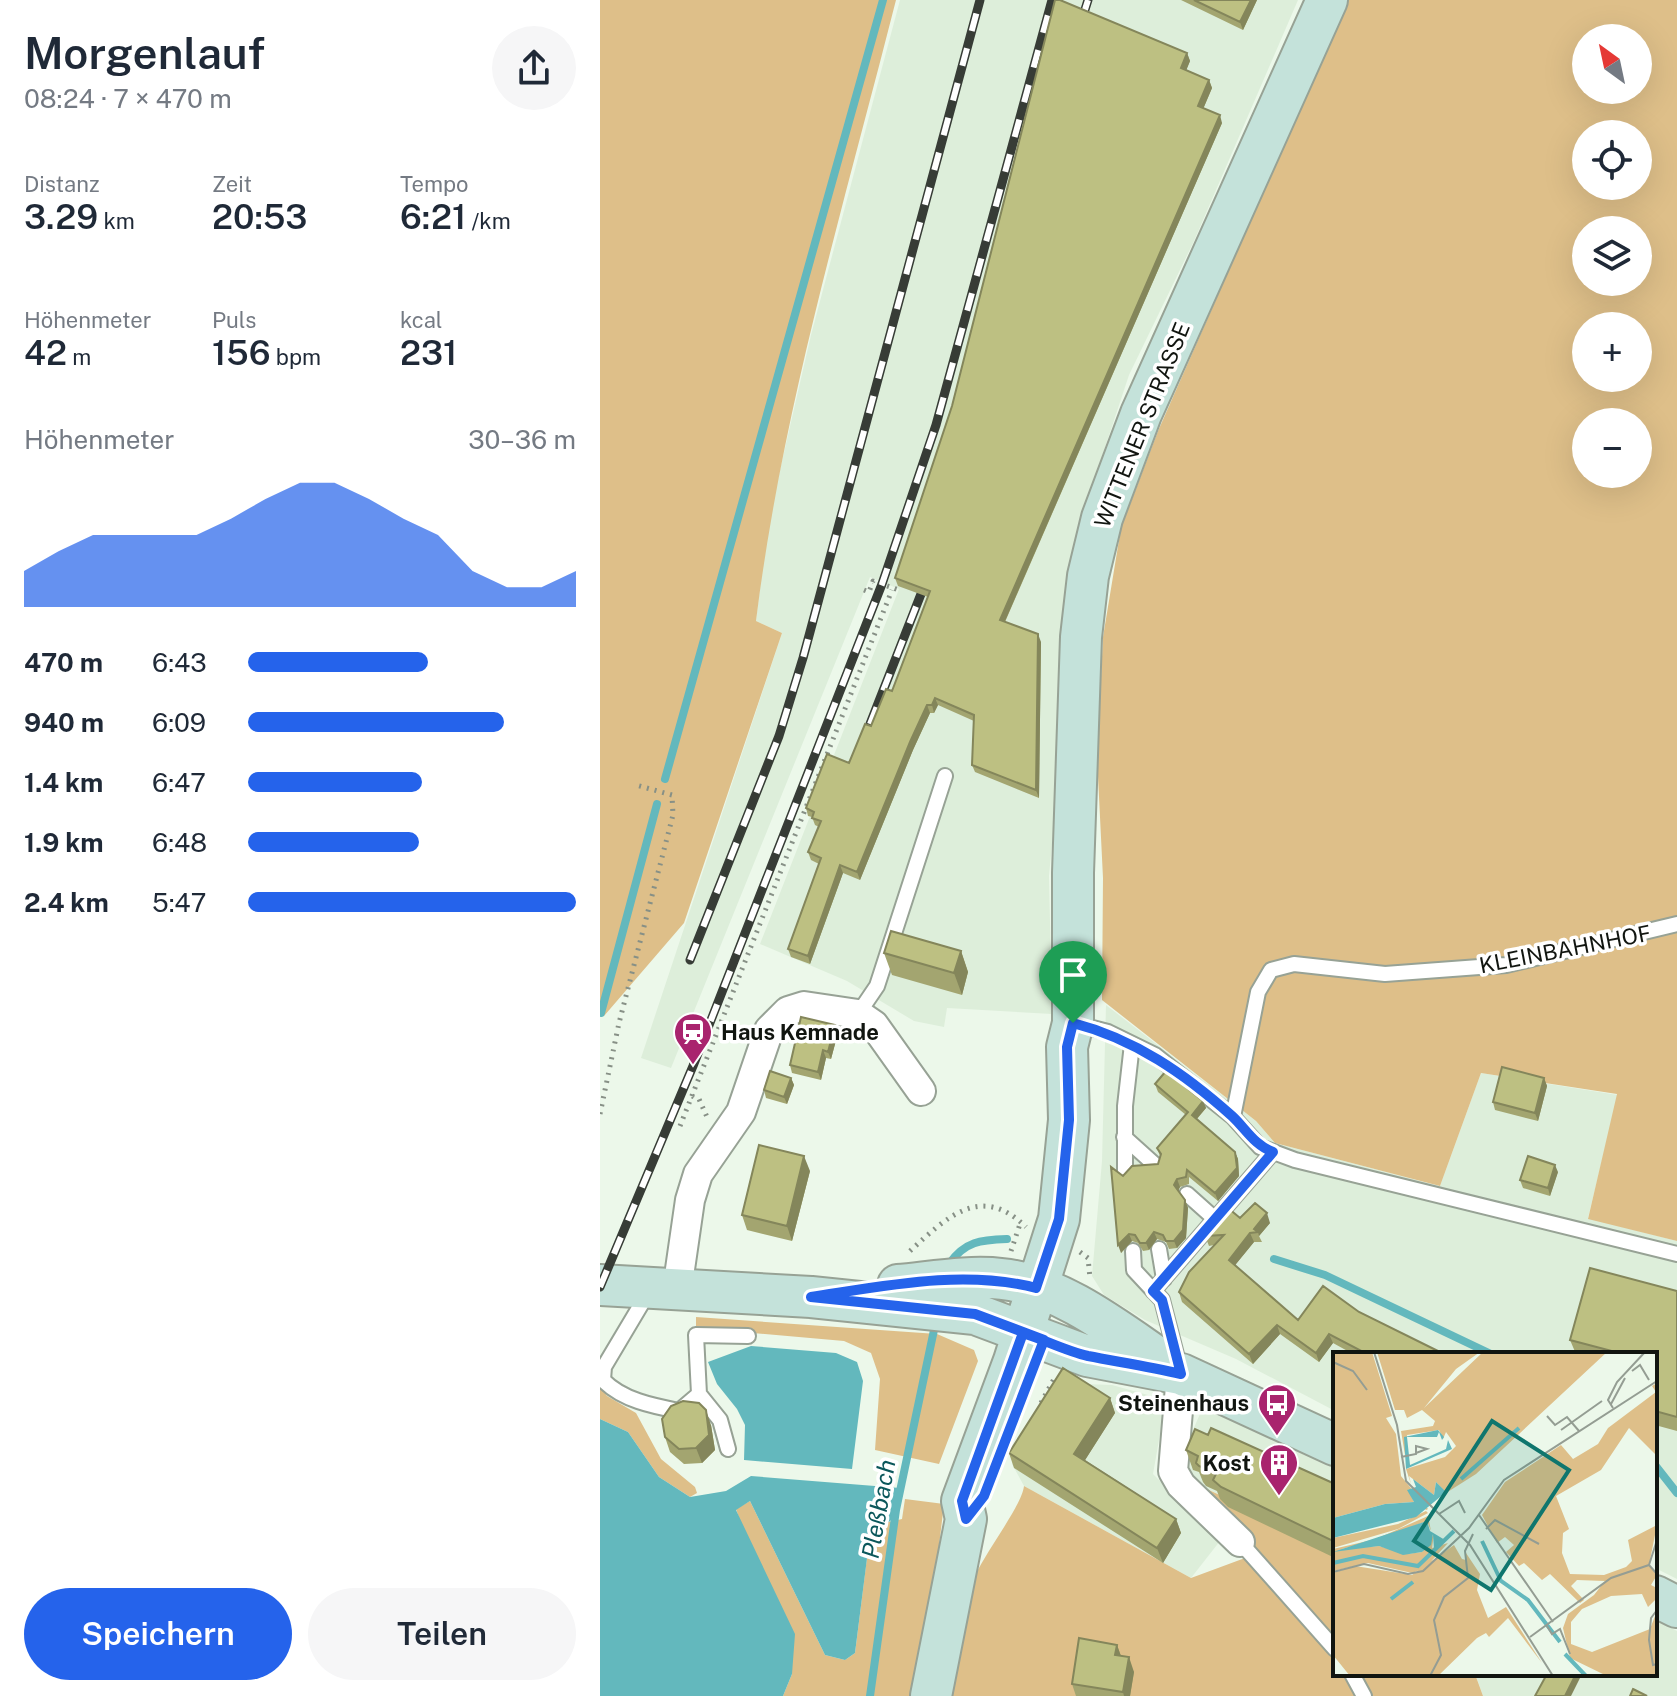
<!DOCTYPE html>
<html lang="de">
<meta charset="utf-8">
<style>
:root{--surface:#fff;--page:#f6f6f7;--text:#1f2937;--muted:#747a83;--accent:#2563eb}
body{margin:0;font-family:"Public Sans",sans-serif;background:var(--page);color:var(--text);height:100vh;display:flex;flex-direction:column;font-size:30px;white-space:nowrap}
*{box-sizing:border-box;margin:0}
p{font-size:26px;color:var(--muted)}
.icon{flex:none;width:44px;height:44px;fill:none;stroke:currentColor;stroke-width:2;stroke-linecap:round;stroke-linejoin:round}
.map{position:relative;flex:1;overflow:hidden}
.panel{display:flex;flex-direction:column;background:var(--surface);width:600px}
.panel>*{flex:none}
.needle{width:52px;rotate:327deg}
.tools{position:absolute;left:972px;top:24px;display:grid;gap:16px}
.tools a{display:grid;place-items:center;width:80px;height:80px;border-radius:50%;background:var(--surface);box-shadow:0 8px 32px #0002;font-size:40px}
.pin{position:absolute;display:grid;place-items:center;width:68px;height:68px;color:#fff;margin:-82px -34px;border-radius:50% 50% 50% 0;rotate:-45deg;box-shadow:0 0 8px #0007}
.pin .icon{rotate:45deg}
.round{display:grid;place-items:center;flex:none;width:84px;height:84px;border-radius:42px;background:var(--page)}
.head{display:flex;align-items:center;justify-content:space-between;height:136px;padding:0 24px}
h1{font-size:44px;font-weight:600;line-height:60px}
.stats{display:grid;grid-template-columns:repeat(3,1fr);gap:12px;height:136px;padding:8px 24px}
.stats div{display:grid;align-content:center}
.stats b{font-size:34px;font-weight:600}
.stats small{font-size:22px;font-weight:400}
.stats p{font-size:22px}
.chart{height:224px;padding:16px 24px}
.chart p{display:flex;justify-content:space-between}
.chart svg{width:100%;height:144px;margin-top:8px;fill:var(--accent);opacity:.7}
.cta{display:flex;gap:16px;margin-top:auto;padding:16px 24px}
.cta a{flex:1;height:92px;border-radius:48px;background:var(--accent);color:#fff;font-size:32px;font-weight:600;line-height:92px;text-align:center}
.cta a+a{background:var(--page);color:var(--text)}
ul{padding:0 24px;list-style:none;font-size:26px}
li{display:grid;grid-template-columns:128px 96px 1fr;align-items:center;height:60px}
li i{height:20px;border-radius:10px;background:var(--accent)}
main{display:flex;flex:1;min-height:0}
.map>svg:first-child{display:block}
.built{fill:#ddeeda}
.green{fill:#debf89;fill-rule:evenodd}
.water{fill:#63b8bd}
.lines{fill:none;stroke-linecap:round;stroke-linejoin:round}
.stream{stroke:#63b8bd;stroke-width:8}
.lane-casing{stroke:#97a295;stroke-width:18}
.street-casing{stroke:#97a295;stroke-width:32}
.secondary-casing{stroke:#97a295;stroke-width:44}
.path{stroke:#879086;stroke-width:5;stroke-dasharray:2 6;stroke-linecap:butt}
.lane{stroke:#fff;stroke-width:14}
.street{stroke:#fff;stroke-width:28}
.secondary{stroke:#c4e2da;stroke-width:40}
.rail-casing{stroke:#373c36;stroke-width:9}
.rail{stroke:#fff;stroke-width:6;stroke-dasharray:18;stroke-linecap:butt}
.wall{fill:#a3a570}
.shaded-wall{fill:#84865b}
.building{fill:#bdc082;stroke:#84865b;stroke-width:2}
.route-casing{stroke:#fff;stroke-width:16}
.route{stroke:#2563eb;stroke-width:10}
.labels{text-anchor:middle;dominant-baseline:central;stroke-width:7;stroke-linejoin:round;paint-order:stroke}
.street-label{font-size:22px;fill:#111510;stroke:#fff}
.poi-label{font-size:22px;font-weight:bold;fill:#111510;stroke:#fff;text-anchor:end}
.water-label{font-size:24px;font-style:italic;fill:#0b575b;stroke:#fff}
.inset-river{fill:none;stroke:#63b8bd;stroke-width:4}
.inset-road{fill:none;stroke:#949d93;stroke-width:2}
.view{fill:#0f766e;fill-opacity:0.15;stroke:#0f766e;stroke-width:4}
.inset-edge{fill:none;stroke:#111510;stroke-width:4}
</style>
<main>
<section class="panel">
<div class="head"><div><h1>Morgenlauf</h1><p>08:24 · 7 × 470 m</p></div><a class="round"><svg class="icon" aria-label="share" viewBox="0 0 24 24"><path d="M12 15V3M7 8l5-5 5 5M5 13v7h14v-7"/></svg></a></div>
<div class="stats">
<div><p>Distanz</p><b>3.29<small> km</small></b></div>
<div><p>Zeit</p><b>20:53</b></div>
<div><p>Tempo</p><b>6:21<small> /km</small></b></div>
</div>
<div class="stats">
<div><p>Höhenmeter</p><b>42<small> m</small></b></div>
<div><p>Puls</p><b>156<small> bpm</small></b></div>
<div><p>kcal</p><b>231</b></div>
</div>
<div class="chart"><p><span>Höhenmeter</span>30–36 m</p>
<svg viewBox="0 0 160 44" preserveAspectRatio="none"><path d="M0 44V33L10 27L20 22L30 22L40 22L50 22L60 17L70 11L80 6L90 6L100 11L110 17L120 22L130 33L140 38L150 38L160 33V44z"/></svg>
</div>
<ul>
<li><b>470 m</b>6:43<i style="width:55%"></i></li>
<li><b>940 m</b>6:09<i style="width:78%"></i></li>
<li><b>1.4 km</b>6:47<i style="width:53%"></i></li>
<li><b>1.9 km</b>6:48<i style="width:52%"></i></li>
<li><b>2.4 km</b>5:47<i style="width:100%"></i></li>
</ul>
<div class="cta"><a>Speichern</a><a>Teilen</a></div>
</section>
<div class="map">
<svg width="1077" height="1696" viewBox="0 0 1077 1696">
<rect width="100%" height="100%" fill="#ecf8ea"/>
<path class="built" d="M300 0H698L594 241 529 375 484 511 449 876 452 1014 347 1008 344 1027 314 1021 247 981 160 944 299 589 270 577 71 1068 41 1058 182 633 156 621 168 522 211 335Z
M506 1005 656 1121 675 1143 840 1186 881 1073 1018 1095 988 1218 1077 1241V1579L1055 1568V1354H735V1411L636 1359 545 1320 504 1295 492 1276 502 1161Z
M484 1384 512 1385 566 1400 553 1474 620 1541 591 1578 424 1486 412 1464 457 1391Z
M600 1414 633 1416 735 1465V1549L584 1478V1450Z
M1055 1620 1077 1631V1696H883L876 1676 1055 1674Z"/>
<path class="green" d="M0 0H296C244 205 182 410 156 621L182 633 84 923 4 1016 0 1013Z
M748 0H1077V1241L988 1219 1017 1094 881 1073 840 1186 675 1143 656 1121 502 1000 503 878 497 756 503 637 521 528 558 431ZM986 38H1038V90H986ZM986 134H1038V186H986ZM986 230H1038V282H986ZM986 326H1038V378H986ZM986 422H1038V474H986Z
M96 1317 337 1334 374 1350 378 1361 339 1464 275 1450 280 1379 271 1353 244 1341 96 1328Z
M0 1386 7 1396 36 1413 61 1459 95 1487 97 1493 90 1497 59 1477 28 1432 0 1419Z
M594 1483 735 1549V1674H875L883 1696H346C352 1654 359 1613 376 1574 387 1550 422 1505 424 1486L591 1578 645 1558Z
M305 1499 344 1504 321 1696H183L192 1674 136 1509 150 1501 225 1655 245 1660 255 1653 272 1518 289 1522 302 1519Z"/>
<path class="water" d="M151 1346 236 1353 257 1362 263 1381 252 1469 144 1460 145 1425 137 1409 117 1384 108 1362Z
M0 1419 28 1432 59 1477 90 1497 126 1491 151 1476 300 1488 295 1516 289 1522 272 1519 255 1653 245 1660 225 1655 150 1501 136 1510 195 1634 192 1674 183 1696H0Z"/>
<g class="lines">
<path class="stream" d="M65 779 283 0
M1 1013 57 804
M674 1259 725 1275 891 1354
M349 1264C365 1241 381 1240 407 1239
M1055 1465 1077 1493
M270 1696 296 1510 334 1330"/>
<defs>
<path id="lane" d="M258 1014 277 986 345 776
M477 1024 508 1032 555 1055 633 1117 660 1147 695 1160 1077 1254
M633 1117 658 992 671 970 694 964 785 974 906 965 1077 924
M524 1137 554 1164
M525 1174V1106L532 1044
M587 1194 615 1219
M559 1249 564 1279
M533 1251 534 1270 562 1300 578 1362
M553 1291 673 1152
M48 1293 4 1367 3 1380C22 1400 53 1406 79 1411L99 1394 96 1335 148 1336
M99 1394 120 1420 128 1449
M640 1542 735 1649
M752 1674 764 1696"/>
<path id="street" d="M77 1290 90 1200 98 1174 141 1112 169 1030 188 1011 204 1006 258 1014 274 1025 321 1091
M581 1374 573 1471 581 1485 640 1542"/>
<path id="secondary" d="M0 1285 211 1297 375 1314 487 1356 581 1374 735 1445
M298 1285C331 1282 369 1275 402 1279 460 1285 517 1330 564 1362
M1055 1596 1077 1607
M331 1696 366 1519 362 1501 414 1361 459 1219 469 1120 467 1047 473 1023V873L481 637 488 576 502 518 541 414 727 0"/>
</defs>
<use href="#lane" class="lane-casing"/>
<use href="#street" class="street-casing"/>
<use href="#secondary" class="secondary-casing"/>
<path class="path" d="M264 590 269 592 273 581 299 590
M92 1096 99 1099 107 1117
M0 1114 19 1023 73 815 72 795 36 785
M80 1126 292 590
M310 1251C347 1217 381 1183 426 1227
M411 1251 421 1221
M480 1252 488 1258 490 1278
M441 1403 455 1377"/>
<use href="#lane" class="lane"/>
<use href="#street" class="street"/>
<use href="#secondary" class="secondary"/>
<defs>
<path id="rail" d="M483 16 488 0
M270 724 321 594
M90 960 179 736 203 658 380 0
M0 1287 93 1066 282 584 336 425 452 0"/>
</defs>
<use href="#rail" class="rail-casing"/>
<use href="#rail" class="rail"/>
</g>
<path class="wall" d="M581 0H657L643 30Z
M587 53 590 61 586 70 609 80 612 88 603 109 622 123 405 622 441 642 439 798 375 772 372 765 374 721 338 705 334 713H330L313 750 260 880 243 873 210 964 191 957 188 949 219 864 211 860 208 852 219 827 215 825 212 817 208 816 206 808 249 763 292 691 328 597 298 586 295 578Z
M361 951 368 972 362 995 292 975 284 953Z
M235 1025 238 1033 231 1059 226 1058 221 1080 192 1073 190 1065Z
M191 1078 194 1085 187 1104 166 1098 164 1090Z
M944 1078 947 1086 938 1121 895 1110 893 1102Z
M555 1084 603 1101 606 1108 597 1119 635 1152 638 1159 639 1176 618 1201 589 1177V1184L580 1187 578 1191 585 1200 588 1208 586 1238 577 1248 569 1249 566 1242 557 1239 549 1250 543 1251 538 1243 532 1241 521 1253 523 1176 558 1164 560 1156 557 1148 586 1115 558 1092Z
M210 1171 192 1241 147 1230 142 1215Z
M958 1172 950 1196 923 1188 920 1180Z
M640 1218 670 1223 659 1236 662 1242H654L635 1265 698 1320 759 1312 844 1354H753L733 1343 719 1362 680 1334 653 1364 582 1302 579 1292 614 1245 609 1246 605 1236Z
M1077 1291V1431L1055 1425V1354H976L970 1340Z
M510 1398 515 1413 485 1460 576 1519 581 1533 563 1563 414 1468 409 1453Z
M111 1425 115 1450 102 1463 84 1464 70 1452 65 1437Z
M608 1435 735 1484V1558L628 1507 620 1499 617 1491 606 1486 603 1482 599 1472 593 1470 586 1450Z
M517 1645 521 1656 534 1672 530 1696H476L472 1684Z"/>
<path class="shaded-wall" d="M651 0H657L643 30 640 22Z
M587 53 590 61 584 76 581 68Z
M609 80 612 88 601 114 598 106Z
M620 115 622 123 402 628 400 620Z
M438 634 441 642 439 798 436 790Z
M335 698 338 705 334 713 332 705Z
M327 705 330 713 313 750 260 880 257 872 310 742Z
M240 865 243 873 210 964 208 956Z
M361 951 368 972 362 995 354 973Z
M235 1025 238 1033 231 1059 228 1052Z
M223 1050 226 1058 221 1080 218 1072Z
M191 1078 194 1085 187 1104 184 1097Z
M944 1078 947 1086 938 1121 935 1113Z
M603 1101 606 1108 594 1122 592 1115Z
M635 1152 638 1159 639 1176 618 1201 615 1193Z
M204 1156 210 1171 192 1241 187 1226Z
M955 1165 958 1172 950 1196 948 1188Z
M577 1179 580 1187 577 1193 574 1185Z
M585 1200 588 1208 586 1238 577 1248 574 1241Z
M667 1213 670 1223 659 1236 658 1232 654 1229Z
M554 1232 557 1239 549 1250 546 1243Z
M650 1233 654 1242 632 1269 629 1260Z
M529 1234 532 1241 521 1253 518 1245Z
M677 1325 680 1334 653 1364 649 1354Z
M729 1334 733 1343 719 1362 716 1353Z
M510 1398 515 1413 480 1468 474 1454Z
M106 1410 111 1425 115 1450 102 1463 96 1448Z
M576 1519 581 1533 563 1563 557 1548Z
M517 1645 522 1659 515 1655Z
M529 1657 534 1672 530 1696H524L523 1692Z
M976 1674H982L971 1696H965Z"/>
<path class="building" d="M455 0H460L587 53 581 68 609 80 598 106 620 115 400 620 438 634 436 790 372 765 374 715 335 698 332 705H327L310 742 257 872 240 865 208 956 188 949 221 858 208 852 221 821 212 818 214 812 206 808 227 754 249 763 265 724 271 726 286 689 292 691 330 591 295 578 352 406Z
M594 0H651L640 22Z
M291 931 361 951 354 973 284 953Z
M201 1017 235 1025 228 1052 223 1050 218 1072 190 1065Z
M902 1067 944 1078 935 1113 893 1102Z
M170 1071 191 1078 184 1097 164 1090Z
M566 1071 603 1101 592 1115 635 1152 637 1168 615 1193 587 1170 586 1177 577 1179 574 1185 585 1200 583 1230 574 1241H566L563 1235 554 1232 546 1243H540L535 1235 529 1234 518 1245 511 1167 523 1176 532 1166 558 1164 561 1154 557 1148 588 1112 555 1084Z
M159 1145 204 1156 187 1226 142 1215Z
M928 1156 955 1165 948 1188 920 1180Z
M655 1203 667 1213 654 1229 658 1232 650 1233 629 1260 698 1320 723 1286 759 1312 844 1354H767L729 1334 716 1353 677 1325 649 1354 579 1292 589 1272 624 1235 605 1236 628 1208 640 1218Z
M990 1268 1077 1291V1417L1055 1411V1354H1023L970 1340Z
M463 1368 510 1398 474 1454 576 1519 557 1548 409 1453Z
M83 1401 99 1403 106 1410 109 1435 96 1448 79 1449 65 1437 62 1419 71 1406Z
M611 1428 735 1484V1542L621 1487 613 1480 616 1474 599 1466 596 1463 598 1456 586 1450 595 1429 608 1435Z
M479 1638 517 1645 515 1655 529 1657 523 1692 472 1684Z
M947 1674H976L965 1696H935Z
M1033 1689 1047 1696H1030Z"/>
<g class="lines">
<defs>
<path id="route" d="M473 1023 467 1047 469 1120 459 1219 436 1288C364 1269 284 1286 211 1297L375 1314 444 1340 384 1496 366 1519 362 1501 423 1333C445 1340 466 1351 488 1356 519 1362 550 1367 581 1374L562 1300 553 1291 673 1152C654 1145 646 1129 632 1116 585 1074 535 1039 473 1023"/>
</defs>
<use href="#route" class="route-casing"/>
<use href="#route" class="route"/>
</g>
<defs>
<symbol id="station-pin" viewBox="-11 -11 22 30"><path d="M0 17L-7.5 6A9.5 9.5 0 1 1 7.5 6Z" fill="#a9246e" stroke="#fff"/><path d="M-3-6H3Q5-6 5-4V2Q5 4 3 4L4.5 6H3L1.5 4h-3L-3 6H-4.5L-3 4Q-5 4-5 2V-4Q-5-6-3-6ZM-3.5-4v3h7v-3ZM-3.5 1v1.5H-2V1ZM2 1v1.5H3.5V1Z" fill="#fff"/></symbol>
<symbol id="bus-pin" viewBox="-11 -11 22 30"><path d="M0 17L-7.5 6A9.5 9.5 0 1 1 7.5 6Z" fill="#a9246e" stroke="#fff"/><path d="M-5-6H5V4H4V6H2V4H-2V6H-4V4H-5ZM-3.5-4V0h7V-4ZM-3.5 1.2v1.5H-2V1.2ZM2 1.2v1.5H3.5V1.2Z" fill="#fff"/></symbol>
<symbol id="building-pin" viewBox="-11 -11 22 30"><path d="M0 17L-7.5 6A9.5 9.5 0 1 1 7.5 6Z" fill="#a9246e" stroke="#fff"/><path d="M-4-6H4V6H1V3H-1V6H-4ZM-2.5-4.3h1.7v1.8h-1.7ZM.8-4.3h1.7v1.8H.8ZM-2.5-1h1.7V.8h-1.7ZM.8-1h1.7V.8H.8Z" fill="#fff"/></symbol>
</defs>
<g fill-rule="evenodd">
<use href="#station-pin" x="71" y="1010" width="44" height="60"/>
<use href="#bus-pin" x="655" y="1381" width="44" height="60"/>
<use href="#building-pin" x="657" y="1441" width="44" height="60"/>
</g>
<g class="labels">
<g class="street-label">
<text transform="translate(542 425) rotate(-68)">WITTENER STRASSE</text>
<text transform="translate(965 949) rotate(-11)">KLEINBAHNHOF</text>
</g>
<g class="poi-label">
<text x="121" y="1032" text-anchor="start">Haus Kemnade</text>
<text x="649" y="1403">Steinenhaus</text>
<text x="651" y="1463">Kost</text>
</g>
<g class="water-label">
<text transform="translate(278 1509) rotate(-80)">Pleßbach</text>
</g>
</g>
<g transform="translate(733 1352)">
<rect width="324" height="324" fill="#ecf8ea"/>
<path d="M0 0H39L59 64 53 66 63 82 68 124 95 157 93 158 75 137 81 150 52 152 0 166ZM44 0H147L123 17 91 56 150 0H274L143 122 113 141 103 130 101 143 76 124 78 132 73 117 112 105 123 94 113 80 110 87 106 78 74 83 72 103 68 79 100 74 102 69 89 58 74 66 71 58H62ZM324 31V104L296 76 268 118 223 144 236 177 230 181 229 201 237 222 271 223 293 215 299 209 295 188 324 173 316 213 324 223 318 233 324 236V246L315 255 309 242 278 244 249 257 238 270V292L259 300 317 277 324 259V324H274L237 306 230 276 235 262 261 243 272 229 244 228 238 234 251 248 247 251 217 222 209 228 191 211 186 214 173 200 181 193 172 185 164 191 149 163 172 130 228 93 240 107 265 92 275 76 323 40 319 34ZM93 159 95 161 65 177 0 196V186L65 172ZM95 164 98 179 94 169 50 186 9 197 46 194 74 202 89 200 101 182 99 196 115 191 92 216 79 221 35 211 0 219V197L43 187ZM121 193 129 207 133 208V201L147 222 144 238 155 266 173 255 209 311 175 266 156 285 153 281 144 286 105 324H17L0 303V221L22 214 79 223Z" fill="#debf89"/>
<path d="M105 78 111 85 109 88 106 80 104 85H74L77 113 113 97 115 88 119 97 73 117 71 85ZM80 127 101 143 103 130 113 140 83 165 0 186V166L52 152 81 150 74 138 83 135ZM94 169 97 179 112 188 101 197 100 182 98 193 89 200 70 203 46 194 0 200Z" fill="#63b8bd"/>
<path class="inset-river" d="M128 127 186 76M149 189 168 229 195 248 227 290M0 211 30 204 85 214 121 179M58 247 80 230M232 302 253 324"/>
<path class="inset-road" d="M41 0 64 73 73 129 137 193 220 324M0 10 20 19 34 38M299 19 307 13 316 28M278 52 292 26M280 56 275 48 284 30 312 0M214 64 222 73 234 65 246 79M228 78 269 49M68 105 83 102V94L94 97 83 101M106 162 126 149 132 161M146 163 220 270M153 177 162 168 206 192M316 213 324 188M0 220 31 212 75 222 90 219 136 176 171 128 324 29M324 258 318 266 316 288 320 313 324 312M214 274 219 282 227 277 237 302M197 285 278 226 316 213 324 222M97 324 108 303 101 268 111 245 135 226 132 199 140 182"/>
<path class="view" d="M159 69 236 118 158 238 81 189Z"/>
<rect width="324" height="324" class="inset-edge"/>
</g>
</svg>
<div class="tools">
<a><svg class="needle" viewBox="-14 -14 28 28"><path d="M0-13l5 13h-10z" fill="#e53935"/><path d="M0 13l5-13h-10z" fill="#747a83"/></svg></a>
<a><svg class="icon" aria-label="locate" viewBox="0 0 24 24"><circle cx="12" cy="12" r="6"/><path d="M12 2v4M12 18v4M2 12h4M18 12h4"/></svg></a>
<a><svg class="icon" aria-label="layers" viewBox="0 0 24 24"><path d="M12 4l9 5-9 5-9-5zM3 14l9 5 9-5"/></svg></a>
<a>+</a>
<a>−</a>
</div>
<div class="pin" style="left:473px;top:1023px;background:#1e9e55"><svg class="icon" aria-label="arrive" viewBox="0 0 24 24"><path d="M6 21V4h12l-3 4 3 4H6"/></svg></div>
</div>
</main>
